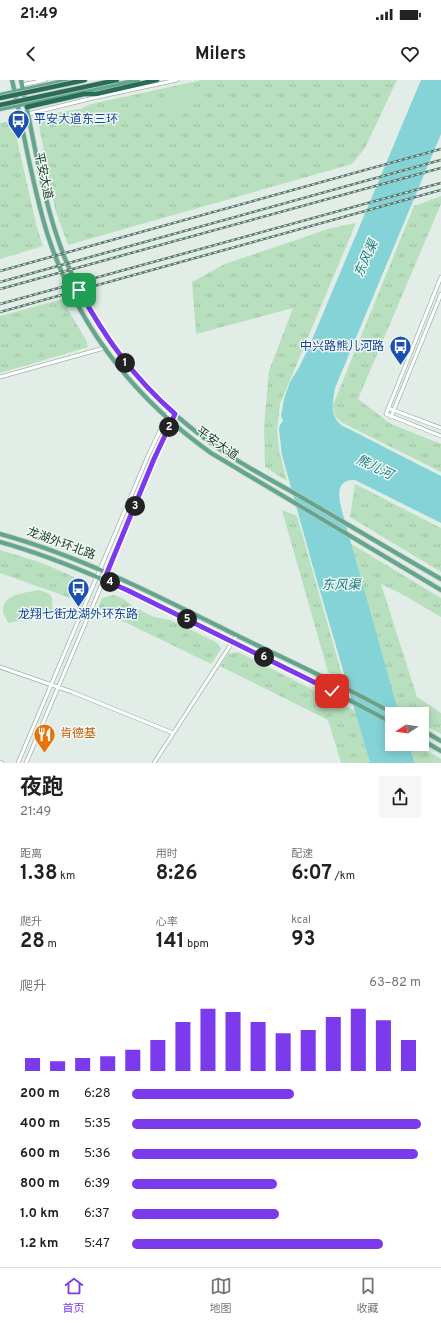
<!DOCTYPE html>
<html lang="zh">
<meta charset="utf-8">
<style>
:root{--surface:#fff;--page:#f6f6f6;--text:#222;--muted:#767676;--line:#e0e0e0;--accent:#7c3aed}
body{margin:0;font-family:Overpass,"Noto Sans SC",sans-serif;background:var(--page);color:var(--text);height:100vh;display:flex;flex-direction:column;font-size:15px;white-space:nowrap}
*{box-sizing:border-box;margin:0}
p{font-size:13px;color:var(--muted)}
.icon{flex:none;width:22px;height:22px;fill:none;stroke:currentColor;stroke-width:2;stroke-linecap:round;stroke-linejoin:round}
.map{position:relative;height:683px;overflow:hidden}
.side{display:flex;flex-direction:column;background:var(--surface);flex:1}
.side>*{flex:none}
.needle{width:26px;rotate:258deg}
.controls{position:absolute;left:385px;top:627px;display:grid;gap:8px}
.controls a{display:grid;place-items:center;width:44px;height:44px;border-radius:0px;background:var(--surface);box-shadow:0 2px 10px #0003;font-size:20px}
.pin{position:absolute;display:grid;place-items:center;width:34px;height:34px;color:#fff;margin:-17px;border-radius:8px;box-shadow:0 2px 6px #0006}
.km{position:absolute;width:20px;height:20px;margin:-10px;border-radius:50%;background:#222;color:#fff;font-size:11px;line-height:20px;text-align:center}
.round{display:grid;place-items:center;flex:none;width:42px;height:42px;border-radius:0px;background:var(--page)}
.summary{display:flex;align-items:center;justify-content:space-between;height:68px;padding:0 20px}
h1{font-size:22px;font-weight:700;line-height:30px}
.metrics{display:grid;grid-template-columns:repeat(3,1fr);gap:6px;height:68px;padding:4px 20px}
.metrics div{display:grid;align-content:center}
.metrics b{font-size:20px;font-weight:700}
.metrics small{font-size:11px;font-weight:400}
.metrics p{font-size:11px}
.chart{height:112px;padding:8px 20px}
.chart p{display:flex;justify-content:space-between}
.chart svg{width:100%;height:72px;margin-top:4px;stroke:var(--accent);stroke-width:6}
ul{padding:0 20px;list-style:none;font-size:13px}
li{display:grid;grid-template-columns:64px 48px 1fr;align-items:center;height:30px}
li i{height:10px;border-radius:5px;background:var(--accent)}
.status{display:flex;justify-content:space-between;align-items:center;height:28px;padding:0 20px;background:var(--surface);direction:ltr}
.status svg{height:11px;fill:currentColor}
header{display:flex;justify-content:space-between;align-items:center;height:52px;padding:0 20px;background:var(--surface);font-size:18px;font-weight:700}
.tab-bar{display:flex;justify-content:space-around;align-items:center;height:56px;border-top:1px solid var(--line);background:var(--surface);font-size:11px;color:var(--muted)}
.tab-bar a{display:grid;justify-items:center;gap:2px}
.tab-bar .current{color:var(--accent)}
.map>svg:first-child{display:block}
.park{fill:url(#park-tufts)}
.garden{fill:#b8e0be}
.water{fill:#84d3d7}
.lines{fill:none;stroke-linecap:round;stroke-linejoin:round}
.minor-casing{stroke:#a3b5ad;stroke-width:4.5}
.major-casing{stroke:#c1c9c6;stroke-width:5.5}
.highway-casing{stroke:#c1c9c6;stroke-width:6}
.minor{stroke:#fff;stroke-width:3}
.major{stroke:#61a68d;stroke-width:4}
.highway{stroke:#296d58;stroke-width:4.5}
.rail-casing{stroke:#5a7a6e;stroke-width:2.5}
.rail{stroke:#f1f9f4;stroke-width:1;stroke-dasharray:3;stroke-linecap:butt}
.highway-bridge-casing{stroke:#c1c9c6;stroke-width:6;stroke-linecap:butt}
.highway-bridge{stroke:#296d58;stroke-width:4.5}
.route-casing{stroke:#fff;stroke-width:8}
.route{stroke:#7c3aed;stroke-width:5}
.labels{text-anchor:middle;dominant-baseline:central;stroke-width:3;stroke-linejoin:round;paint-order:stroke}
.transit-label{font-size:12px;fill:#164399;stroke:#f1f9f4;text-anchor:start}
.street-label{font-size:12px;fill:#203f33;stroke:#f1f9f4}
.food-label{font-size:12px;fill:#c56008;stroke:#f1f9f4;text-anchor:start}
.water-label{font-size:13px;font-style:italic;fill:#157a80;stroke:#f1f9f4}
</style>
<div class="status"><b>21:49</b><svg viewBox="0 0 49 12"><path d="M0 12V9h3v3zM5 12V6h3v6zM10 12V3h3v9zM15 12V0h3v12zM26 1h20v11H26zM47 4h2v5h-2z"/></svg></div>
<header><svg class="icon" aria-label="back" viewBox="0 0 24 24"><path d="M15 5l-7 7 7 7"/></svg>Milers<svg class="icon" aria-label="heart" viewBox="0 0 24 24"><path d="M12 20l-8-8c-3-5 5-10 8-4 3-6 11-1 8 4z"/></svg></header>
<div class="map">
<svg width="441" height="683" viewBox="0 0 441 683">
<defs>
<pattern id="park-tufts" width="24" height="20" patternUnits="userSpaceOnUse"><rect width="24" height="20" fill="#b8e0be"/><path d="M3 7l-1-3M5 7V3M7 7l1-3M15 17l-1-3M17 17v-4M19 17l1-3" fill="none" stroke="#9ec1a4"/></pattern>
</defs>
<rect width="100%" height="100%" fill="#e1ede6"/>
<path class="park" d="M202 0H397L365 68 352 84 68 165 55 129 38 40 43 35 80 29 91 24Z
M5 42 10 43 14 46 36 144 43 166 0 179V43Z
M441 116V124L358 319 391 344 441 364V392L341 342 335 336 333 325 414 126Z
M356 143 280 324 277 351 279 370 287 401 265 387 264 347 269 291 293 228 196 254 192 202 225 184 328 149Z
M66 218 70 226 67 228 86 260 88 267 0 293V236Z
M355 404 441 448V492L350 437Z
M282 430 297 436 344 602 328 592Z
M350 463 441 518V537L400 513 381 504 417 617 441 633V654L422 643V634H407L397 629Z
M0 470 42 483 79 499 84 510 79 521 0 493Z
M114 515 122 518 134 527 154 537 170 540 216 562 221 569 211 584 98 529 102 518Z
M238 572 355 631 370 683H341L328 640 220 586 228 574Z
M408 664H416L441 679V683H415Z"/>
<path class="garden" d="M198 11 200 22 169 29 167 18Z
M39 510C58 515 50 521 53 534L8 543C7 539 4 536 3 532 2 513 26 513 39 510Z"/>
<path class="water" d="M421 0H441V54L335 308C333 322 329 334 341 345L441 396V443L355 400C334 399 339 419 342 431L399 634H392V664H408L415 683H370L313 487 282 375 279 349 280 345 283 341 281 336 284 319 290 302 300 286 314 255Z"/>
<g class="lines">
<defs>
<path id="minor" d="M22 5 45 0
M28 34 93 18 177 0
M441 197 386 334 441 356
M0 297 104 268
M388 328 441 348
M391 337 441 214
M0 587 72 612 173 653
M0 682 2 683
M18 683 148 376 170 330
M26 683 155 379 175 334
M154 683 237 555"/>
<path id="major" d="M12 0C24 52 32 106 48 156 78 247 134 318 211 373L441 510
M21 0C34 59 43 125 66 181 98 256 148 319 214 365 241 385 272 400 301 417 347 444 394 472 441 499
M0 15 68 0
M0 29 138 0
M0 454C83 477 160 517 236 555 289 581 343 605 394 634
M0 462C78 484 150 521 222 557 279 585 337 612 392 643
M422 650 441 661
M422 660 441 671"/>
<path id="highway" d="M27 27 84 14H96L157 0"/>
</defs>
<use href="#minor" class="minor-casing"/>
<use href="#major" class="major-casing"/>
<use href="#highway" class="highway-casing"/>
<use href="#minor" class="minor"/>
<use href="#major" class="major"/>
<use href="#highway" class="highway"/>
<defs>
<path id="rail" d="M0 191 441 69
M0 202 441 80
M0 209 441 88
M0 224 441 103
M0 232 441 110"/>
</defs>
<use href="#rail" class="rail-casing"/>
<use href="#rail" class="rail"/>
<defs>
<path id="highway-bridge" d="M0 18 85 0
M0 25 117 0"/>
</defs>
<use href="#highway-bridge" class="highway-bridge-casing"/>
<use href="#highway-bridge" class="highway-bridge"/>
</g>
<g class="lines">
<defs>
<path id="route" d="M79 210C105 258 134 298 175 334L154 379 104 500 127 510 332 611"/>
</defs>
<use href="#route" class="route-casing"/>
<use href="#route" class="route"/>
</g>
<defs>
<symbol id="bus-pin" viewBox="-11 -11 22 30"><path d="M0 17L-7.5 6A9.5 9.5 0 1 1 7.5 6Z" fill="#1a4fb4" stroke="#f1f9f4"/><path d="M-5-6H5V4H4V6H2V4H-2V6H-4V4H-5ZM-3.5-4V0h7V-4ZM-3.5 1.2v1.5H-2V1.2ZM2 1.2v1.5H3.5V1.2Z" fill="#fff"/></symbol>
<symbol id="restaurant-pin" viewBox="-11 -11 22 30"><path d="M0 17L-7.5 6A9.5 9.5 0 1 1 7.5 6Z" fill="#e8710a" stroke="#f1f9f4"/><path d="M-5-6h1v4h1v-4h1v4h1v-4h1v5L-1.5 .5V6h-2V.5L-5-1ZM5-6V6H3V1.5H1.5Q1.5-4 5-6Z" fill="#fff"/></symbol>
</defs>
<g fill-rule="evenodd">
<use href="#bus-pin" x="6" y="28" width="25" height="34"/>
<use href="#bus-pin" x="388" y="254" width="25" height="34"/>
<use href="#bus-pin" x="66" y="496" width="25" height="34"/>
<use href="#restaurant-pin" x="32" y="642" width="25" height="34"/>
</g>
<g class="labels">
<g class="transit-label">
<text x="34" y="40">平安大道东三环</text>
<text x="384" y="267" text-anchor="end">中兴路熊儿河路</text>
<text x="78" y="535" text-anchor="middle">龙翔七街龙湖外环东路</text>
</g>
<g class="street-label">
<text transform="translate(43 96) rotate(78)">平安大道</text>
<text transform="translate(217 364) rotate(35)">平安大道</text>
<text transform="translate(61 464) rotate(20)">龙湖外环北路</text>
</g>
<g class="food-label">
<text x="60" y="654">肯德基</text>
</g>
<g class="water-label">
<text transform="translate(367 179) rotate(-66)">东风渠</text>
<text transform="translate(374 388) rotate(26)">熊儿河</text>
<text x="341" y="506">东风渠</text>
</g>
</g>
</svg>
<div class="controls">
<a><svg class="needle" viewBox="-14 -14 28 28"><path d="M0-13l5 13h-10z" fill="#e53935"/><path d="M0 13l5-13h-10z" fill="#767676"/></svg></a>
</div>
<div class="pin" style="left:79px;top:210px;background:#1e9e55"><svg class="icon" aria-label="arrive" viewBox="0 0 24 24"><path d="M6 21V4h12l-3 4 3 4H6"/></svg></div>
<div class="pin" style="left:332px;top:611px;background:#d93025"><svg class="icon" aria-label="check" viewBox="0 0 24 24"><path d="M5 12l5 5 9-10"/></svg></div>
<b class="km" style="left:125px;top:283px">1</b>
<b class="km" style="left:169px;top:347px">2</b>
<b class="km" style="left:135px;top:426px">3</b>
<b class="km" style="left:110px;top:502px">4</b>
<b class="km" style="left:187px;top:539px">5</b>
<b class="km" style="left:264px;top:577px">6</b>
</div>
<section class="side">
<div class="summary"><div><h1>夜跑</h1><p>21:49</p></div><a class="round"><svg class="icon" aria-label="share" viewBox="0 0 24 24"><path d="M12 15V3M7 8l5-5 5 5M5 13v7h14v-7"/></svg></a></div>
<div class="metrics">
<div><p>距离</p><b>1.38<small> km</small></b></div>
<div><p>用时</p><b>8:26</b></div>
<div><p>配速</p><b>6:07<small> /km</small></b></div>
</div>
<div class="metrics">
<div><p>爬升</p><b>28<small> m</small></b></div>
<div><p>心率</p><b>141<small> bpm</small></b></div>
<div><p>kcal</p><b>93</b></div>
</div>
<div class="chart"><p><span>爬升</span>63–82 m</p>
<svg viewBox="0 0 160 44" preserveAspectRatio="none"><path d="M5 44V36M15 44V38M25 44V36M35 44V35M45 44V31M55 44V25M65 44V14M75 44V6M85 44V8M95 44V14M105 44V21M115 44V19M125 44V11M135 44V6M145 44V13M155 44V25"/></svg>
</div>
<ul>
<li><b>200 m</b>6:28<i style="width:56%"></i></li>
<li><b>400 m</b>5:35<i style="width:100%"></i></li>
<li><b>600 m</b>5:36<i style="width:99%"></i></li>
<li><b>800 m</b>6:39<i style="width:50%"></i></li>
<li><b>1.0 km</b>6:37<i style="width:51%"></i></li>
<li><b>1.2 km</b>5:47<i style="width:87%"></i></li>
</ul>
</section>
<nav class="tab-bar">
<a class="current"><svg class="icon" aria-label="home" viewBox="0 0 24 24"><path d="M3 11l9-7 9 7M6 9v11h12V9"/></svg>首页</a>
<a><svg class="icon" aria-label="map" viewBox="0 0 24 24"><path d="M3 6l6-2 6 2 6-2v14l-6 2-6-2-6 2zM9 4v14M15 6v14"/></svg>地图</a>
<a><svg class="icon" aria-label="saved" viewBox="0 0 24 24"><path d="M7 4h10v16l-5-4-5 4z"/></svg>收藏</a>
</nav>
